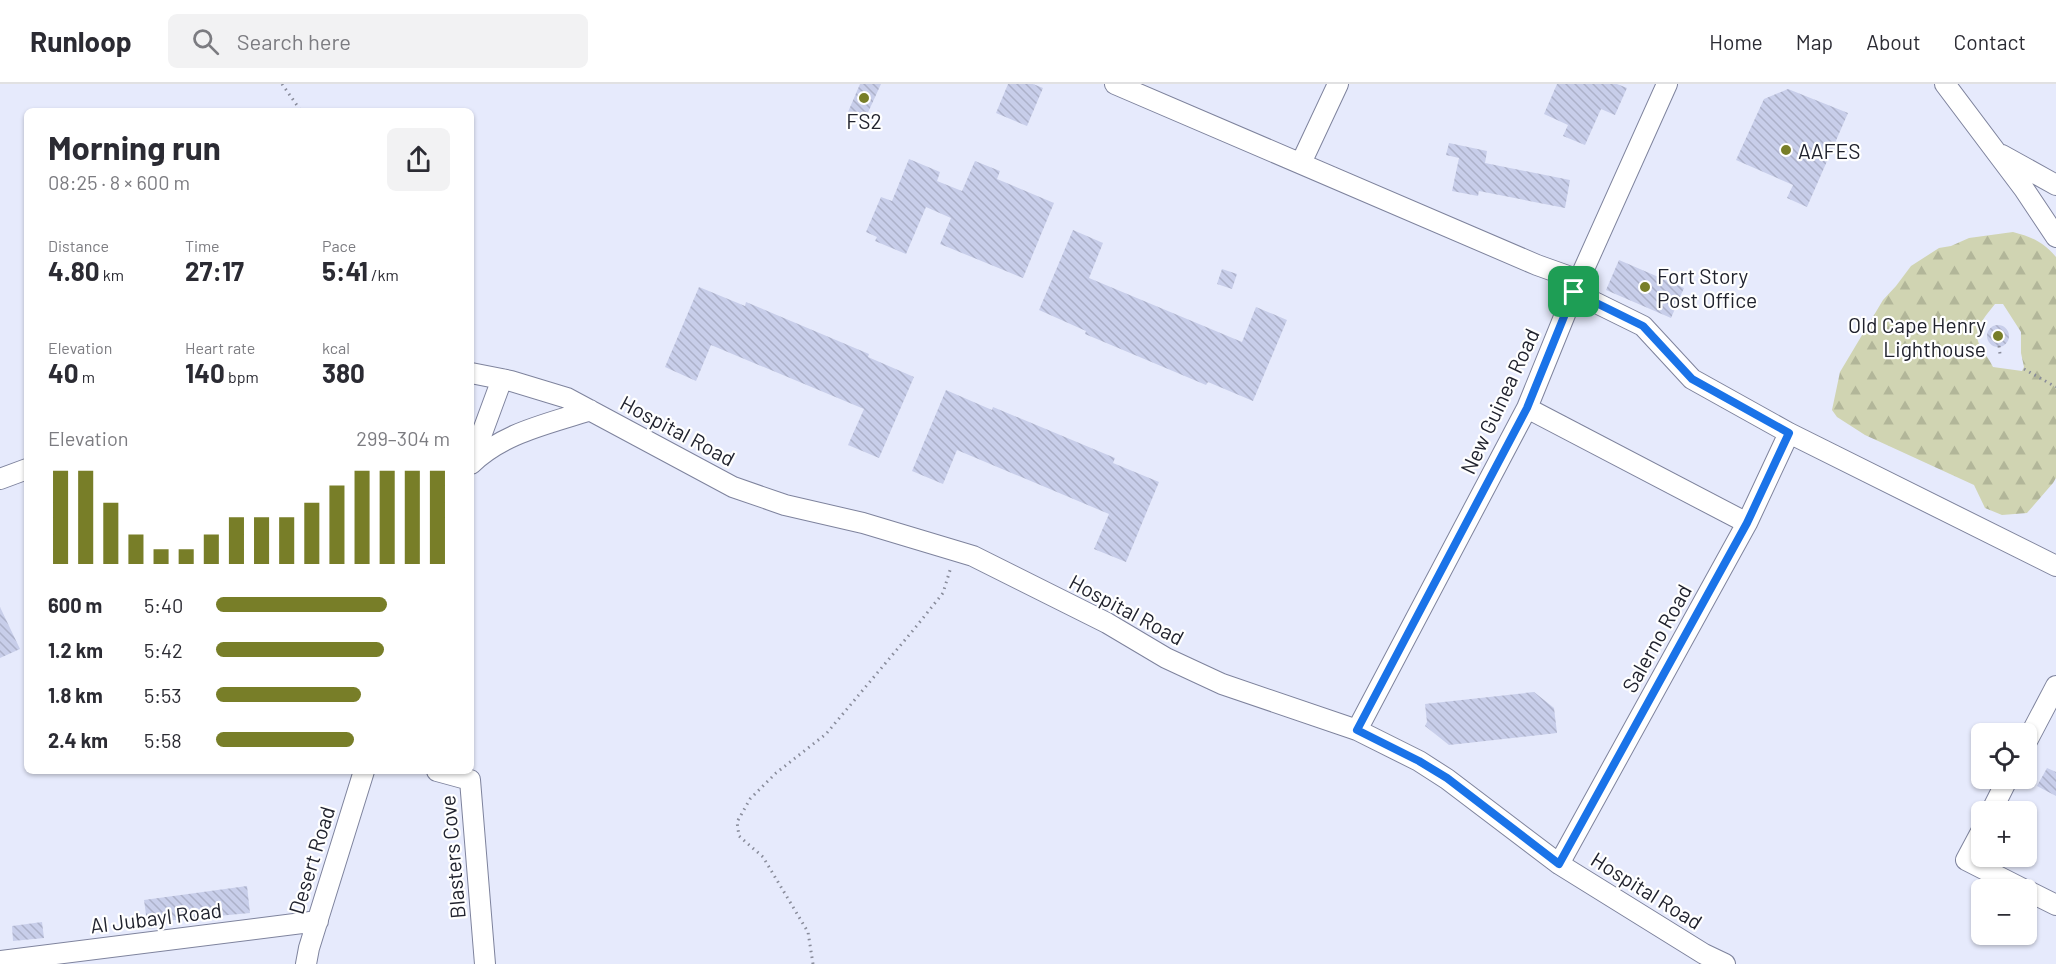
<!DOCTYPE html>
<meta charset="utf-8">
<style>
:root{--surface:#fff;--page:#f2f2f3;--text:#2b2b33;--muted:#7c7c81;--line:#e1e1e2;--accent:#787e28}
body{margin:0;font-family:Barlow,sans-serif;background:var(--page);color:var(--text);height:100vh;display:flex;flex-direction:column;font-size:22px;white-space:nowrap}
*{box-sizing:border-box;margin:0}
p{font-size:20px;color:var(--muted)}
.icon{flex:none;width:33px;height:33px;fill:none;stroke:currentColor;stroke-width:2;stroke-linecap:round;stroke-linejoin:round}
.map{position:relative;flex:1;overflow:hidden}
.panel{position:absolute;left:24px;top:24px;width:450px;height:666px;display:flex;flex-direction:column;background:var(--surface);border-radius:9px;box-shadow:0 2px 4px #0004}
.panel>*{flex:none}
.buttons{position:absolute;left:1971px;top:639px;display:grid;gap:12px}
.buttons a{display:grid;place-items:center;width:66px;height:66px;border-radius:9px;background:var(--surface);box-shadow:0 2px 4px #0004;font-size:30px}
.pin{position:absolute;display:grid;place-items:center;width:51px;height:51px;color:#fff;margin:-26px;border-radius:12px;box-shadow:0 3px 9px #0006}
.round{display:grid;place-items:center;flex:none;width:63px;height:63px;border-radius:9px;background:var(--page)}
.head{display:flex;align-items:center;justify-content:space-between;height:102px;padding:0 24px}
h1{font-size:33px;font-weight:700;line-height:45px}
.figures{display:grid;grid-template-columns:repeat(3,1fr);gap:9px;height:102px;padding:6px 24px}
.figures div{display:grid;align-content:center}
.figures b{font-size:26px;font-weight:700}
.figures small{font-size:16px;font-weight:400}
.figures p{font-size:16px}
.chart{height:168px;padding:12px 24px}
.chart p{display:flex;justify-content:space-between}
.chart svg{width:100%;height:108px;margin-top:6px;stroke:var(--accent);stroke-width:6}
ul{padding:0 24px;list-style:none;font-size:20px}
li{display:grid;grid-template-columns:96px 72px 1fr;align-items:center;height:45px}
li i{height:15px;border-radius:8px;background:var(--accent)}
header{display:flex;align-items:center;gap:36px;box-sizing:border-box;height:84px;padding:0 30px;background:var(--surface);border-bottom:2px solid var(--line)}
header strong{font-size:28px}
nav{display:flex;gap:33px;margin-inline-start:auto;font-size:21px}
.search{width:420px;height:54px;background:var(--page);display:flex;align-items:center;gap:15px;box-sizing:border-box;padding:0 21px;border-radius:9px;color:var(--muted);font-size:22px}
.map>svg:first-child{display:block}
.forest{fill:url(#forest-firs);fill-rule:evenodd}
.building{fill:url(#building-back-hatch)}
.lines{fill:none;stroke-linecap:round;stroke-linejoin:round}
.minor-casing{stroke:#7e839d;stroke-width:22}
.path{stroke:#888b9a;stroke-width:3;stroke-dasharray:1.5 4.5;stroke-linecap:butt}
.minor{stroke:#fff;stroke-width:20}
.route-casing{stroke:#fff;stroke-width:12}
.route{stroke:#1a73e8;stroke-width:8}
.poi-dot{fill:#787e28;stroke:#fff;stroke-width:2}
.labels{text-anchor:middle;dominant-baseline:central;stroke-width:4.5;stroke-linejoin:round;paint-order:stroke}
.poi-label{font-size:21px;fill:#21232e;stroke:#fff;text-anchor:start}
.street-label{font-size:21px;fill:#21232e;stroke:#fff}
</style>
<header>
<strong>Runloop</strong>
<div class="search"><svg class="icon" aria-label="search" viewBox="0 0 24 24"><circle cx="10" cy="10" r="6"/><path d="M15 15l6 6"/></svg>Search here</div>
<nav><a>Home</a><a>Map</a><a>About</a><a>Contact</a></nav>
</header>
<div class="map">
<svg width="2056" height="880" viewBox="0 0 2056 880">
<defs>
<pattern id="forest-firs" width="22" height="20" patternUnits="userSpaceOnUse" patternTransform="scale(1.5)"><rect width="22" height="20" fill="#d0d4b2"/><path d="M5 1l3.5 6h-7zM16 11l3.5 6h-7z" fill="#b2b699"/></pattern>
<pattern id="building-back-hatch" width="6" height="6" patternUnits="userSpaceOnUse" patternTransform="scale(1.5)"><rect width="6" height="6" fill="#c8ceea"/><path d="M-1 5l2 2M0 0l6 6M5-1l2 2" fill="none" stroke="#acb1c9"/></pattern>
</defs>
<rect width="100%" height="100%" fill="#e6eafc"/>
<path class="forest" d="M2013 148C2032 153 2043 158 2056 173V394L2053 399 2027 429 2002 431 1985 424 1974 401 1865 351 1837 333 1832 326 1840 288 1883 216 1896 202 1911 182 1939 164 1951 162 1969 154ZM1995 220H2003L2021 248V269L2024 283 2022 287 1993 283C1989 275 1984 269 1980 262 1971 246 1986 232 1995 220Z"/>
<path class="building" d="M860 0H881L865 35 848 28Z
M1008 0H1033L1043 4 1027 42 996 29Z
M1557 0H1617L1627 4 1615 31 1601 25 1585 61 1563 52 1568 41 1544 30Z
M1788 5 1848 29 1807 123 1787 114 1793 101 1736 76 1764 15Z
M1449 59 1487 67 1485 79 1570 96 1565 124 1479 107 1478 112 1452 107 1459 74 1446 71Z
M909 75 940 88 937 97 962 107 975 77 1000 87 997 95 1054 119 1023 194 940 160 951 134 926 123 906 170 875 157 877 153 866 148 881 113 892 117Z
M1073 146 1103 159 1089 194 1242 258 1256 223 1287 236 1253 317 1208 298 1206 301 1085 250 1086 247 1039 226Z
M1619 176 1684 204 1671 234 1606 206Z
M1222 185 1237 190 1232 205 1217 200Z
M699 203 745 222 746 218 869 270 868 273 914 293 879 374 848 361 864 325 711 261 696 297 665 283Z
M1987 252a11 11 0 1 1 22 0a11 11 0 1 1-22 0Z
M946 306 992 326 993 323 1115 374 1113 379 1159 398 1126 478 1094 465 1109 430 957 366 943 400 912 387Z
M0 523 20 565 0 574Z
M1534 608 1554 624 1557 649 1449 661 1425 642 1427 638 1425 620Z
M2047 684 2056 688V712L2037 702Z
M247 802 250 829 164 837 165 843 148 845 144 816Z
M42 838 44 854 13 857 12 842Z"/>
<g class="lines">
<defs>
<path id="minor" d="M1115 0 1537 181 1579 196
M1945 0 2024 105 2056 153
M2002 71 2056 101
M1301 79 1338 0
M1574 208 1643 242 1692 295 1789 349 2056 482
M471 289 511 297 567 314 733 403 785 421 863 439 973 472 1107 539 1166 574 1222 600 1357 646 1419 677 1447 695 1559 780 1704 870 1725 880
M1527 324 1747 439
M471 379 502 295
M471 380C504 348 549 340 590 326
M0 395 27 385
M1357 646 1527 324 1579 196 1667 0
M2026 659 2056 602
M437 687 470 696 485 880
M1991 728 2008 694
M1982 746 1966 776 2025 806
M1559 780 1747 439 1789 349
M2026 806 2056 821
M0 877 318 837
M306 880 309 864 364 687"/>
</defs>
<use href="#minor" class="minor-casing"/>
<path class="path" d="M282 0 301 27
M1999 262 2000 270
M2024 285 2056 303
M813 880 808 848 763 773 739 752 737 738 750 715 776 689 826 650 915 544 943 509 951 483"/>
<use href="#minor" class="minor"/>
</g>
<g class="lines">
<defs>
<path id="route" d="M1574 208 1643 242 1692 295 1789 349 1747 439 1559 780 1447 694 1419 677 1357 646 1527 324Z"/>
</defs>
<use href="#route" class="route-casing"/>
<use href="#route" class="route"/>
</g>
<g class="poi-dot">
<circle cx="864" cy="14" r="6"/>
<circle cx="1786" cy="66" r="6"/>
<circle cx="1645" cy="203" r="6"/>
<circle cx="1998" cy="252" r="6"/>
</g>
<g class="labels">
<g class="poi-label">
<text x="864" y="36" text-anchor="middle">FS2</text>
<text x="1798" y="66">AAFES</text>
<text x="1657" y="191">Fort Story<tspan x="1657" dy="24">Post Office</tspan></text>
<text x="1986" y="240" text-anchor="end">Old Cape Henry<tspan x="1986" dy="24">Lighthouse</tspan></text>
</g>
<g class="street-label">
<text transform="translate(1499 317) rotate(-65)">New Guinea Road</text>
<text transform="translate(678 346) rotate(28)">Hospital Road</text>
<text transform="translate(1127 525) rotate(28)">Hospital Road</text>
<text transform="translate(1656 554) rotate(-61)">Salerno Road</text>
<text transform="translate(452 773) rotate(-95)">Blasters Cove</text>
<text transform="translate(311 776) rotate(-73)">Desert Road</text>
<text transform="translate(1647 806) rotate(32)">Hospital Road</text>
<text transform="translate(156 833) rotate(-7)">Al Jubayl Road</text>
</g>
</g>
</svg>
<div class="buttons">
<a><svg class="icon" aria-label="locate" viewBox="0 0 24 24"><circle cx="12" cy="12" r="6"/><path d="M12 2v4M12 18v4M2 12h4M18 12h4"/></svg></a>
<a>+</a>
<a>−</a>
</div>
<div class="pin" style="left:1574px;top:208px;background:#1e9e55"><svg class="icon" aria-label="arrive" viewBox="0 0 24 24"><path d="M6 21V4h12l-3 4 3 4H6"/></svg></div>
<section class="panel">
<div class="head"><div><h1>Morning run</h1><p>08:25 · 8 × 600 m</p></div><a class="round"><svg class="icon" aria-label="share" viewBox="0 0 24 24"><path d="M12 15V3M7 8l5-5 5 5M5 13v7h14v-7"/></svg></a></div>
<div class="figures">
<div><p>Distance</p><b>4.80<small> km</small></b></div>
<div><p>Time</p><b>27:17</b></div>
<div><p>Pace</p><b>5:41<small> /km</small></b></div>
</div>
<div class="figures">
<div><p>Elevation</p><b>40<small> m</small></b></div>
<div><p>Heart rate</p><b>140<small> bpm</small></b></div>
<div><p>kcal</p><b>380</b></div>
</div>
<div class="chart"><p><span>Elevation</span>299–304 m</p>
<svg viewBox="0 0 160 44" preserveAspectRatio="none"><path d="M5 44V6M15 44V6M25 44V19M35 44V32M45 44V38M55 44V38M65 44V32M75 44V25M85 44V25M95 44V25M105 44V19M115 44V12M125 44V6M135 44V6M145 44V6M155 44V6"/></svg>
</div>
<ul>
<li><b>600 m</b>5:40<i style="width:73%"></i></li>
<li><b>1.2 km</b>5:42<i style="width:72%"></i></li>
<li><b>1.8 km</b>5:53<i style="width:62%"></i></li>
<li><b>2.4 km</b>5:58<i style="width:59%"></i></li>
</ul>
</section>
</div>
